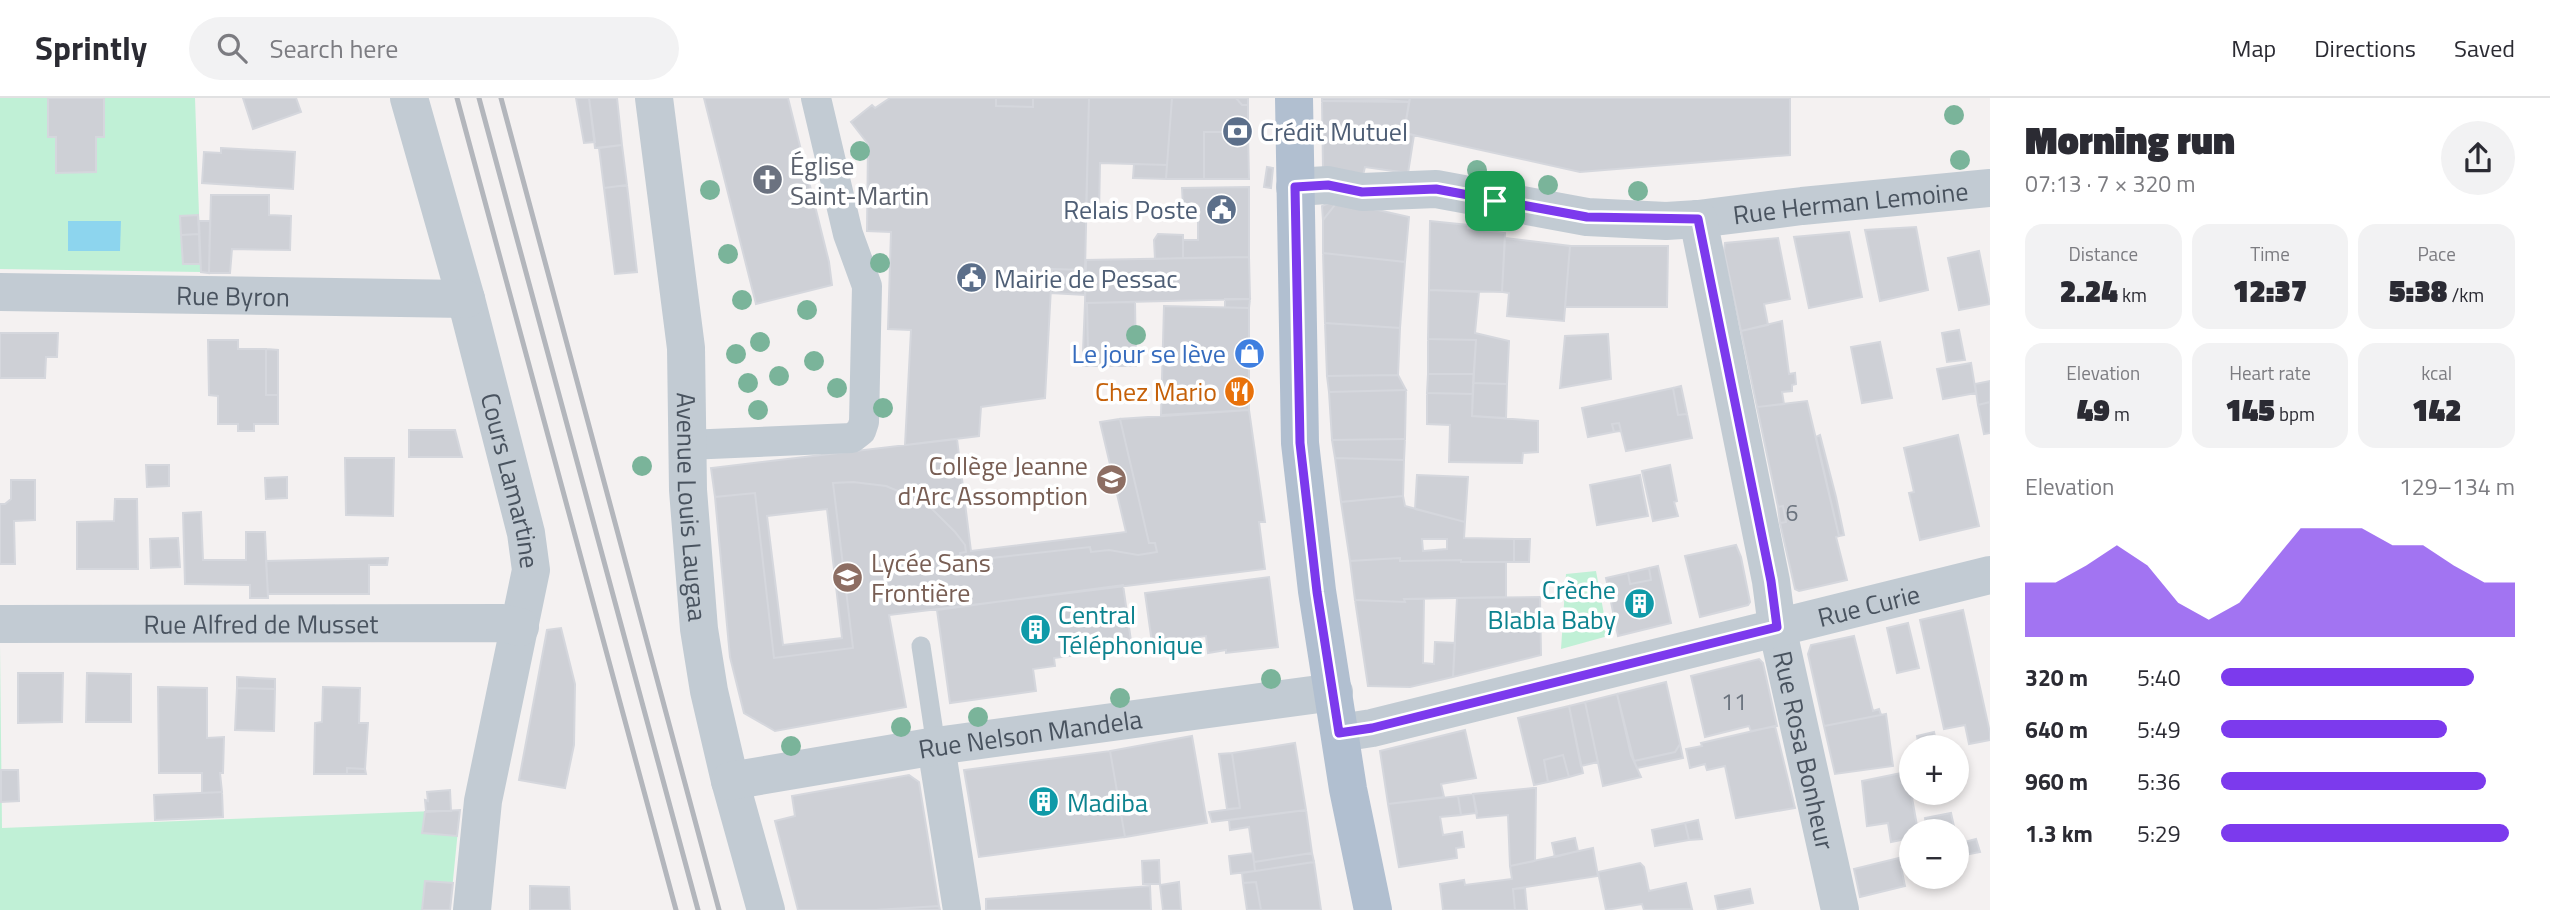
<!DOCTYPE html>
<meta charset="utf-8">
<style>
:root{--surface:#fff;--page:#f2f2f3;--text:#2b2b33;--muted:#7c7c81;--line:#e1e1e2;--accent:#7c3aed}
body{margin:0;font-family:"Titillium Web",sans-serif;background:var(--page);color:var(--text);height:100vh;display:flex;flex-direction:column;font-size:26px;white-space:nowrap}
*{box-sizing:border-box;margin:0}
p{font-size:23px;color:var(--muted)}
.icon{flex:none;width:38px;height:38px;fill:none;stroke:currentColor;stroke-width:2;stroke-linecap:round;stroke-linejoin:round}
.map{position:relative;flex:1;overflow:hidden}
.drawer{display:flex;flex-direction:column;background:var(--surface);width:560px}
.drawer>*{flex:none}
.buttons{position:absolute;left:1899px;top:637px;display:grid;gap:14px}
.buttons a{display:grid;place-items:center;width:70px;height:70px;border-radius:50%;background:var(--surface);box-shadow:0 4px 10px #0003;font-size:35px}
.pin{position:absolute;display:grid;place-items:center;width:60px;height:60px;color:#fff;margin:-30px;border-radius:14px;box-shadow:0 4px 10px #0006}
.round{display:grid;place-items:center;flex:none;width:74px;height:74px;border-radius:37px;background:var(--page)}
.headline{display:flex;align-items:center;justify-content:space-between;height:119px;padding:0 35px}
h1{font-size:38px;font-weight:800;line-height:52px}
.stats{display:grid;grid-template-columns:repeat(3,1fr);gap:10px;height:119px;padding:7px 35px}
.stats div{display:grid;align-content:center;border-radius:18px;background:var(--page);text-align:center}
.stats b{font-size:30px;font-weight:800}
.stats small{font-size:19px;font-weight:400}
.stats p{font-size:19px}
.chart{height:196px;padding:14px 35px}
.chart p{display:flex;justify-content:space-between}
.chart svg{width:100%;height:126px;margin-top:7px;fill:var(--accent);opacity:.7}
ul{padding:0 35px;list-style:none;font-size:23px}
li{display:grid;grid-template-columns:112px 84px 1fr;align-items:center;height:52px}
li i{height:18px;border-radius:9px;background:var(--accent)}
header{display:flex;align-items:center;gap:42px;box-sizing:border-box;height:98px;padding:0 35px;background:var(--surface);border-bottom:2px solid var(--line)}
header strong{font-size:33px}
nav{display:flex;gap:38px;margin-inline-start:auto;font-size:24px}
.search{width:490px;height:63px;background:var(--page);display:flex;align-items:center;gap:18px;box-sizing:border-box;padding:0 24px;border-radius:38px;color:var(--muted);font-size:26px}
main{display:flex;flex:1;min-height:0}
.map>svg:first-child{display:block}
.green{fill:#c0f0d6}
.water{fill:#8dd5ee}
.building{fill:#ced0d6;stroke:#d5d7dd;stroke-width:2;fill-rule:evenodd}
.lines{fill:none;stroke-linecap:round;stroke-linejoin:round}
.service{stroke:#c2cbd3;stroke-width:19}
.pedestrian{stroke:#c2cbd3;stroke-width:30}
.minor{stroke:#c2cbd3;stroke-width:38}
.primary{stroke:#b1bfd0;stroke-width:38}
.rail{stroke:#b3b6bc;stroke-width:5}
.tree{fill:#7ab49a}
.route-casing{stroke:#fff;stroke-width:14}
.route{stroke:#7c3aed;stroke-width:9}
.labels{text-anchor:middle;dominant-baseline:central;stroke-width:7;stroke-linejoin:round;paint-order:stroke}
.number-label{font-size:23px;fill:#6a727d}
.service-label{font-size:26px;fill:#4e5e75;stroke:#fff;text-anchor:start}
.worship-label{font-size:26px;fill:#5b616d;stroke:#fff;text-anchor:start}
.street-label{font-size:26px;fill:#49535f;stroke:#fff}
.shop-label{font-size:26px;fill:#366cbe;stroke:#fff;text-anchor:end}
.food-label{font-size:26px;fill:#c56008;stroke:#fff;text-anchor:end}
.education-label{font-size:26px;fill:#785e54;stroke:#fff;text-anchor:end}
.culture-label{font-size:26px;fill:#0d838f;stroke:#fff;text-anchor:start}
</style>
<header>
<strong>Sprintly</strong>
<div class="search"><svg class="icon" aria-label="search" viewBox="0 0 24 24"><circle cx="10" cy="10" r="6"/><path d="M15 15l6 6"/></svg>Search here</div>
<nav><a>Map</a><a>Directions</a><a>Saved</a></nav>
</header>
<main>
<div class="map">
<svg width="1990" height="812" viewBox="0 0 1990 812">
<rect width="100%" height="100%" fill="#f4f1f1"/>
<path class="green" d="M0 0H195L201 174 0 171Z
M1596 473 1608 538 1561 551 1566 476Z
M0 547 2 730 460 712 450 812H0Z"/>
<path class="water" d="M68 123H121L120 153H68Z"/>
<path class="building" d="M48 0H104V39H96V74L56 75V39H48Z
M243 0H296L301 14 253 31Z
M576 0H589L595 44 584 45Z
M589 0H617L622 47 595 50Z
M704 0H788L829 164 832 187 756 206Z
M890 0H996V8L1033 9V0H1089L1085 172 1052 171 1045 300 981 309 979 338 905 347 911 232 888 231 891 134 867 133 868 46 851 24 872 7 875 10Z
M996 0H1033V9L996 8Z
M1089 0H1172L1167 67 1100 65 1099 116H1086Z
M1172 0H1236L1242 7H1248V34H1204V81H1166Z
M1236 0H1248V7H1242Z
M1322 0H1410L1409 4 1322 3Z
M1410 0H1790V57L1580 74 1404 35Z
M1384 2 1409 4 1404 35 1414 37 1408 75 1365 69 1363 77 1323 69 1322 3Z
M1204 34H1248L1249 81H1204Z
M622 47 627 87 604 90 599 50Z
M221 50 295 54 293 91 202 85 204 54 221 55Z
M1134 66 1167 67 1166 81 1133 80Z
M1267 69 1273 70 1271 90 1264 89Z
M627 87 637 174 615 176 604 90Z
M1249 89V159L1183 160V142H1198V109L1183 108 1182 90Z
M211 97H269V117L291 118 290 152 232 151 230 175H209Z
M1333 103H1338L1323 122 1322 108Z
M1338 103 1409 119 1405 164 1323 155V122Z
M198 117 199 136 181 137 180 118Z
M199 123H210L209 175 201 174Z
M1430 123 1468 127V130L1505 135 1502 194 1429 192Z
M1916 129 1928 192 1880 203 1865 132Z
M1849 134 1862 199 1809 210 1794 139Z
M199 136 200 166H183L181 137Z
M1158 136 1183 137V160L1155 161 1154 142Z
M1505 140 1570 148 1564 223 1507 218 1509 195 1502 194Z
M1778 140 1790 201 1764 206 1768 227 1741 233 1724 153 1725 145Z
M1570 148H1668L1667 209H1565Z
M1979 153 1990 206 1959 212 1948 160Z
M1323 155 1405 164 1400 230 1325 225Z
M1249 159 1250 201 1085 205 1086 162Z
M1052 171 1085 172V197L1051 195Z
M1429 192 1479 194 1475 235 1509 243 1507 286 1473 285 1476 242 1428 241Z
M1225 201H1250L1249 210H1225Z
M1135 204 1136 268H1083V253L1088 252 1087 205Z
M1085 205H1087L1088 252 1083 253Z
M1164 208 1249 210V312L1161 317Z
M1782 223 1789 276 1795 275 1796 286 1792 287V293L1782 294 1784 306 1757 309 1741 233Z
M1325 225 1400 230 1398 277 1327 278Z
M1959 232 1965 262 1947 264 1942 235Z
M0 235H58L57 259H46L45 280H0Z
M1608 236 1611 281 1560 290 1565 238Z
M1428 241 1476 242 1474 276H1428Z
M208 242H238V251H266V297H278V326H254V333H238V326H218V298L209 297Z
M1880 244 1892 300 1862 305 1851 249Z
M266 251 278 252V297H266Z
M1971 265 1976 295 1943 301 1937 271Z
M1428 276H1474L1473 296 1427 295Z
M1398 277 1406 292 1329 294 1327 278Z
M1990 283V304L1978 307 1975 286Z
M1473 285 1507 286 1506 320 1472 318Z
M1681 288 1687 316 1678 317 1673 290Z
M1673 290 1678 317 1687 316 1692 340 1626 353 1619 325 1612 326 1614 334 1588 339 1582 310Z
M1406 292 1405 341 1332 342 1329 294Z
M1427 295 1473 296 1472 318 1538 323V354L1523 355 1522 365 1449 364 1450 327 1427 326Z
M1807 303 1839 438 1836 439 1847 482 1799 493 1795 491 1780 425 1786 424 1783 408 1778 409 1757 309Z
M1990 304V335L1984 336 1978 307Z
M1249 312 1265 424H1259L1265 471 889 517 906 609 775 633 744 615 730 559 715 399 755 395 774 560 853 550 833 385 853 384 886 388 917 401 931 410 955 434 965 447 966 454 960 455 961 464 966 463 968 473 982 472 993 467 992 460 1090 449 1091 454 1109 452 1138 457 1151 455 1157 454 1155 445H1149L1120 321Z
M1120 321 1149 445H1155L1157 454 1138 457 1109 452 1091 454 1090 449 992 460 993 467 982 472 968 473 966 463 961 464 960 455 966 454 965 447 955 434 931 410 917 401 886 388 853 384 833 385 853 550 774 560 755 395 715 399 711 370 957 341 971 453 1126 434 1100 324ZM827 411 842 540 783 547 767 418Z
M1619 325 1621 333 1614 334 1612 326Z
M409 332H455L462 359H409Z
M1820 337 1836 399 1844 437 1839 438 1816 339Z
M1958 337 1979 428 1920 442 1909 395 1914 394 1904 350Z
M1405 341 1404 362 1335 360 1332 342Z
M345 360H394L393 418 346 417Z
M1335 360 1404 362 1403 398 1341 404Z
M146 367H169V388L147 389Z
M1670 367 1677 403 1674 404 1678 418 1653 423 1642 373Z
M1417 377 1468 379 1465 424 1415 411Z
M1640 377 1648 418 1597 427 1590 387Z
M287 379V400L266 401 265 380Z
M11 382H35V422L14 423 15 466H0V406H5L11 401Z
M1403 398 1405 408 1465 424 1464 440 1514 441V464H1461V462L1400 463V460L1350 463 1341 404ZM1422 441H1447V451L1423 453Z
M115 401H137L138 471H77V424L114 423Z
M1783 408 1786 424 1780 425 1778 409Z
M201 414 203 462H246V434H265L268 500H250V487L185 486 183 415Z
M178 440 180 469 151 470 150 441Z
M1514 441H1530L1529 464H1514Z
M1736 447 1741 459 1750 504 1748 507 1700 519 1685 458Z
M388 460 387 467H369V496H268L266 463Z
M1400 460V463L1461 462V464H1506V499L1404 501 1405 504 1355 502 1350 463Z
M1658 468 1671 525 1618 538 1606 480 1628 475 1630 486 1651 482 1649 470Z
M1649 470 1651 482 1630 486 1628 475Z
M1269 479 1278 549 1226 555V552L1208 555 1206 538 1152 545 1145 495Z
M1123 487 1132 550 1054 560 1055 568 1033 571 1036 593 950 605 937 512Z
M1540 499 1541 557 1453 579 1457 500Z
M1404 501H1424L1423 565 1434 566 1435 544 1455 545 1453 579 1410 589 1368 588 1355 502 1405 504Z
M1963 512 1990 635V642L1969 646 1965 627 1944 631 1920 522Z
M1908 525 1919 570 1897 575 1887 530Z
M561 530 575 586 574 647 565 690 519 682 547 532Z
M1854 538 1873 613 1879 611 1881 617 1824 628 1808 556 1811 547Z
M1759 561 1763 565 1777 628 1751 633 1749 628 1705 639 1691 578Z
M18 575H63L62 624 18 625Z
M87 575 131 576V624H86Z
M237 579 275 581V591L237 590Z
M1666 584 1680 646 1675 654 1634 663 1617 596Z
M158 589 207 590V640L224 639 223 675H220L222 694 202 695V675H159Z
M323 589 360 590 359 625H368L365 671 347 670V676H314L315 625 322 624Z
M237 590 275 591 274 633 235 632Z
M1617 596 1631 657 1641 679 1603 688 1585 604Z
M1585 604 1598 664 1581 668 1569 608Z
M1569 608 1583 675 1569 679 1563 657 1544 662 1548 684 1534 687 1518 620Z
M1886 616 1893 668 1835 676 1824 628Z
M1775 628 1795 710 1736 720 1725 668 1707 672 1705 666 1690 670 1686 651 1702 648 1701 645Z
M1465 632 1476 680 1441 686 1444 699 1388 706 1380 653Z
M1934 634 1937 649H1919L1917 638Z
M1192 638 1207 725 1125 739 1110 653Z
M1295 645 1306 712 1212 724 1209 714 1240 710 1232 655Z
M1680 646 1683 660 1637 670 1634 663 1675 654Z
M1110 653 1125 739 979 759 964 672Z
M1232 655 1240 710 1227 711 1219 656Z
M1563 657 1569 679 1548 684 1544 662Z
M347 670 365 671 366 676H347Z
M1 672H18L19 703 1 704Z
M1911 673V695H1939L1912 700 1918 733H1911V740L1891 744 1888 725 1867 728 1862 683Z
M909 677 919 684 939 808 875 812H798L775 723 795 718 792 698Z
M1533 690H1536L1535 763 1510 768 1508 717 1477 720 1473 696Z
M450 692 451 713H426L425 702 428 703 427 694Z
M222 694 223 719 155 722 154 697Z
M1473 696 1477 715 1461 717 1458 698Z
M1458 698 1461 717 1440 719 1443 737 1462 734 1464 749 1456 750 1457 760 1399 769 1388 706Z
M460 712 457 738 422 735 425 714Z
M1306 712 1312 755 1254 764 1249 729 1230 732 1229 722Z
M1951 715 1955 733H1927L1925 720Z
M1698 722 1702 741 1689 742 1685 725Z
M1685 725 1689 742 1655 748 1652 732Z
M1575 740 1578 753 1555 759 1552 745Z
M1976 741 1980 754 1959 758 1957 746Z
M1593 750 1598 778 1513 791 1515 812H1443L1440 786 1464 782 1465 787 1512 781 1510 768Z
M1253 755 1255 773 1231 776 1229 758Z
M1312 755 1314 764 1255 773 1254 764Z
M1911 757V767L1901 769 1905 788 1860 799 1854 771Z
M1159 762 1160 786H1143L1142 763Z
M1314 764 1321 812H1261L1256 784 1243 785 1242 775Z
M1640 765 1644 769 1649 793 1686 785 1692 811 1644 812 1642 806 1606 812 1598 774Z
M425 783 453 785 450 812H422Z
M1179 784 1181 812H1163L1160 787Z
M1256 784 1261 812H1247L1243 785Z
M530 788 569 789 570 812H530Z
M1150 788 1151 812H986V801Z
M1525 790 1527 812H1515L1513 791Z
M1750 791 1753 805 1718 812 1715 798Z
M939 808 940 812H875Z"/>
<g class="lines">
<path class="service" d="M921 548 936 648"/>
<path class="pedestrian" d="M687 347 852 340 861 333 864 324 867 188 848 136 816 0"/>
<g class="minor">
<path id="s1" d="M409 0 466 201 526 435 531 472 483 703 472 812"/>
<path id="s2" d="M654 0 686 250 688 392 699 531 709 593 730 683 766 812"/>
<path id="s3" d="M1295 89 1328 87 1362 94 1436 91 1587 119 1666 123 1698 121 1802 108 1990 90"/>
<path id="s4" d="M1698 121 1771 483 1777 529 1840 812"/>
<path id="s5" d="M0 194 466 201"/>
<path id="s6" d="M0 526 503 525 520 529"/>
<path id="s7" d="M1340 635 1372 630 1990 477"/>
<path d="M936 648 962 812"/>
<path id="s8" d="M730 683 936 648 1334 594"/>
</g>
<path class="primary" d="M1294 0 1300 345 1317 493 1348 691 1373 812"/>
<path class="rail" d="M457 0 676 812
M479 0 698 812
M501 0 719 812"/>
</g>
<g class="tree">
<circle cx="1954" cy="17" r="10"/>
<circle cx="860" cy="53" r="10"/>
<circle cx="1960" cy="62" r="10"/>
<circle cx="1477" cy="72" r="10"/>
<circle cx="1548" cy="87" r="10"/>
<circle cx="710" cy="92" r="10"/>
<circle cx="1638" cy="93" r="10"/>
<circle cx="728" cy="156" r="10"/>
<circle cx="880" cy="165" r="10"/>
<circle cx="742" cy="202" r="10"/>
<circle cx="807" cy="212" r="10"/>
<circle cx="1136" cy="237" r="10"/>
<circle cx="760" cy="244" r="10"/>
<circle cx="736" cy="256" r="10"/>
<circle cx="814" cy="263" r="10"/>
<circle cx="779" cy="278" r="10"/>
<circle cx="748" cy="285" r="10"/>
<circle cx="837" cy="290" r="10"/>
<circle cx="883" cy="310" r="10"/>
<circle cx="758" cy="312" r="10"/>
<circle cx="642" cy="368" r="10"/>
<circle cx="1271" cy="581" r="10"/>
<circle cx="1120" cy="600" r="10"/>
<circle cx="978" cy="619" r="10"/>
<circle cx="901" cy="629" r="10"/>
<circle cx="791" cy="648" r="10"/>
</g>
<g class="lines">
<defs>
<path id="route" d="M1328 87 1362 94 1436 91 1587 119 1698 121 1771 483 1777 529 1372 630 1339 635 1317 494 1300 345 1295 89Z"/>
</defs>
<use href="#route" class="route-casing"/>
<use href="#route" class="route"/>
</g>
<defs>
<symbol id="bank-disc" viewBox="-11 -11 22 22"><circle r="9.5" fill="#5c6f8a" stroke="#fff"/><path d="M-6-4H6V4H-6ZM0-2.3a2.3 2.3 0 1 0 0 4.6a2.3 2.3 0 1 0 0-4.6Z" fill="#fff"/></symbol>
<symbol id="church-disc" viewBox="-11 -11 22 22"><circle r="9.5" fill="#6b7280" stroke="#fff"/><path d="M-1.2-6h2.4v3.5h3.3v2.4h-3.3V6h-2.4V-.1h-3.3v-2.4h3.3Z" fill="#fff"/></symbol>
<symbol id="civic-disc" viewBox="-11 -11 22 22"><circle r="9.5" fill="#5c6f8a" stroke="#fff"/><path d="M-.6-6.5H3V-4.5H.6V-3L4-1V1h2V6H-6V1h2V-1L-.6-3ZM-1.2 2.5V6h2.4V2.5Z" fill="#fff"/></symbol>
<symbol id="shop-disc" viewBox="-11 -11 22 22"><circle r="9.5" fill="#3f7fe0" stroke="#fff"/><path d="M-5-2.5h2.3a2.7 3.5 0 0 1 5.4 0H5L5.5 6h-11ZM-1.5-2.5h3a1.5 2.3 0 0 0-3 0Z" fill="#fff"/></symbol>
<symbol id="restaurant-disc" viewBox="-11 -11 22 22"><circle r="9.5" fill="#e8710a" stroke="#fff"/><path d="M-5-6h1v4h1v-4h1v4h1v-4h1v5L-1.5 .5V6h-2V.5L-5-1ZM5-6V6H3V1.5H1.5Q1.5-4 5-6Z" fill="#fff"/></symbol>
<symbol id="school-disc" viewBox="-11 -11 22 22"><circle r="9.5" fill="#8d6e63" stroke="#fff"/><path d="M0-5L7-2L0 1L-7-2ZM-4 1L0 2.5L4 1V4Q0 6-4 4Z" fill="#fff"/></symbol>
<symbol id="building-disc" viewBox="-11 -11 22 22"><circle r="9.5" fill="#0f9aa8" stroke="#fff"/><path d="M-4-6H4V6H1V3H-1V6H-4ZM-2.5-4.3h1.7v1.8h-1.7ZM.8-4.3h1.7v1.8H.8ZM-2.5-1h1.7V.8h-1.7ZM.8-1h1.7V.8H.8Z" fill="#fff"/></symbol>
</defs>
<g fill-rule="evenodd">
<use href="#bank-disc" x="1220" y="16" width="35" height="35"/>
<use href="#church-disc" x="750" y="64" width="35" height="35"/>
<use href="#civic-disc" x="1204" y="94" width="35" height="35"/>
<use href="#civic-disc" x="954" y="162" width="35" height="35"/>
<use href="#shop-disc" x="1232" y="238" width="35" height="35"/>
<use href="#restaurant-disc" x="1222" y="276" width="35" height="35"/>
<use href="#school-disc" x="1094" y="364" width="35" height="35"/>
<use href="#school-disc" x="830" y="462" width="35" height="35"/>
<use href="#building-disc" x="1622" y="488" width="35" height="35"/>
<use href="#building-disc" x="1018" y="514" width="35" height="35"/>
<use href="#building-disc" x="1026" y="686" width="35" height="35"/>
</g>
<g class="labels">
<g class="number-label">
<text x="1792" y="414">6</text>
<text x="1734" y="603">11</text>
</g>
<g class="service-label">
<text x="1260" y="33">Crédit Mutuel</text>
<text x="1198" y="111" text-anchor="end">Relais Poste</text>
<text x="994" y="180">Mairie de Pessac</text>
</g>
<g class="worship-label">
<text x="790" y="67">Église<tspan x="790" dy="30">Saint-Martin</tspan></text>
</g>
<g class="street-label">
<text stroke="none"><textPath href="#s3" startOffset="560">Rue Herman Lemoine</textPath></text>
<text stroke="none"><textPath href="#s5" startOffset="233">Rue Byron</textPath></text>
<text stroke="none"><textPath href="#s1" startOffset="396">Cours Lamartine</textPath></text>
<text stroke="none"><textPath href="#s2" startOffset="411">Avenue Louis Laugaa</textPath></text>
<text stroke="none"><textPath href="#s7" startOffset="544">Rue Curie</textPath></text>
<text stroke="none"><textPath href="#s6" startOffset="261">Rue Alfred de Musset</textPath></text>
<text stroke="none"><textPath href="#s8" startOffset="304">Rue Nelson Mandela</textPath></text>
<text stroke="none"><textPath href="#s4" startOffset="542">Rue Rosa Bonheur</textPath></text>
</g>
<g class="shop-label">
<text x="1226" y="255">Le jour se lève</text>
</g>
<g class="food-label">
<text x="1217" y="293">Chez Mario</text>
</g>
<g class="education-label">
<text x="1088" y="367">Collège Jeanne<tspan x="1088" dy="30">d'Arc Assomption</tspan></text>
<text x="871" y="464" text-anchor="start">Lycée Sans<tspan x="871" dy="30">Frontière</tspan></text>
</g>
<g class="culture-label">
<text x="1616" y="491" text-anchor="end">Crèche<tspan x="1616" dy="30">Blabla Baby</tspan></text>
<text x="1058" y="516">Central<tspan x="1058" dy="30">Téléphonique</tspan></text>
<text x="1067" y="704">Madiba</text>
</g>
</g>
</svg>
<div class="buttons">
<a>+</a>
<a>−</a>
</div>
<div class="pin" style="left:1495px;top:103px;background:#1e9e55"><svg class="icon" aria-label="arrive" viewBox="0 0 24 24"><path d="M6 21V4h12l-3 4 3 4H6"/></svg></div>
</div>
<section class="drawer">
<div class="headline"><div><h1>Morning run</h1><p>07:13 · 7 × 320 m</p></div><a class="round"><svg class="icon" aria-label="share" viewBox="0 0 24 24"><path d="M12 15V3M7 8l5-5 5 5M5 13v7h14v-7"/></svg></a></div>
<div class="stats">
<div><p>Distance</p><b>2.24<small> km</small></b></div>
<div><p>Time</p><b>12:37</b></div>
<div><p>Pace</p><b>5:38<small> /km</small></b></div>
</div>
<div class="stats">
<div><p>Elevation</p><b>49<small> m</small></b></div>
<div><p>Heart rate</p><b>145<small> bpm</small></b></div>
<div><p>kcal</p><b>142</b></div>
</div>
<div class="chart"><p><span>Elevation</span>129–134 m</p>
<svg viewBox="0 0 160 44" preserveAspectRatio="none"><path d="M0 44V25L10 25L20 19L30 12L40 19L50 32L60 38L70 32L80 19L90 6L100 6L110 6L120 12L130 12L140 19L150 25L160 25V44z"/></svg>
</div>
<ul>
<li><b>320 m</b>5:40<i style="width:86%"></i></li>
<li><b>640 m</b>5:49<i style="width:77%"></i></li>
<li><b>960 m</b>5:36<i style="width:90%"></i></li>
<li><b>1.3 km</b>5:29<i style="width:98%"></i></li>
</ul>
</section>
</main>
